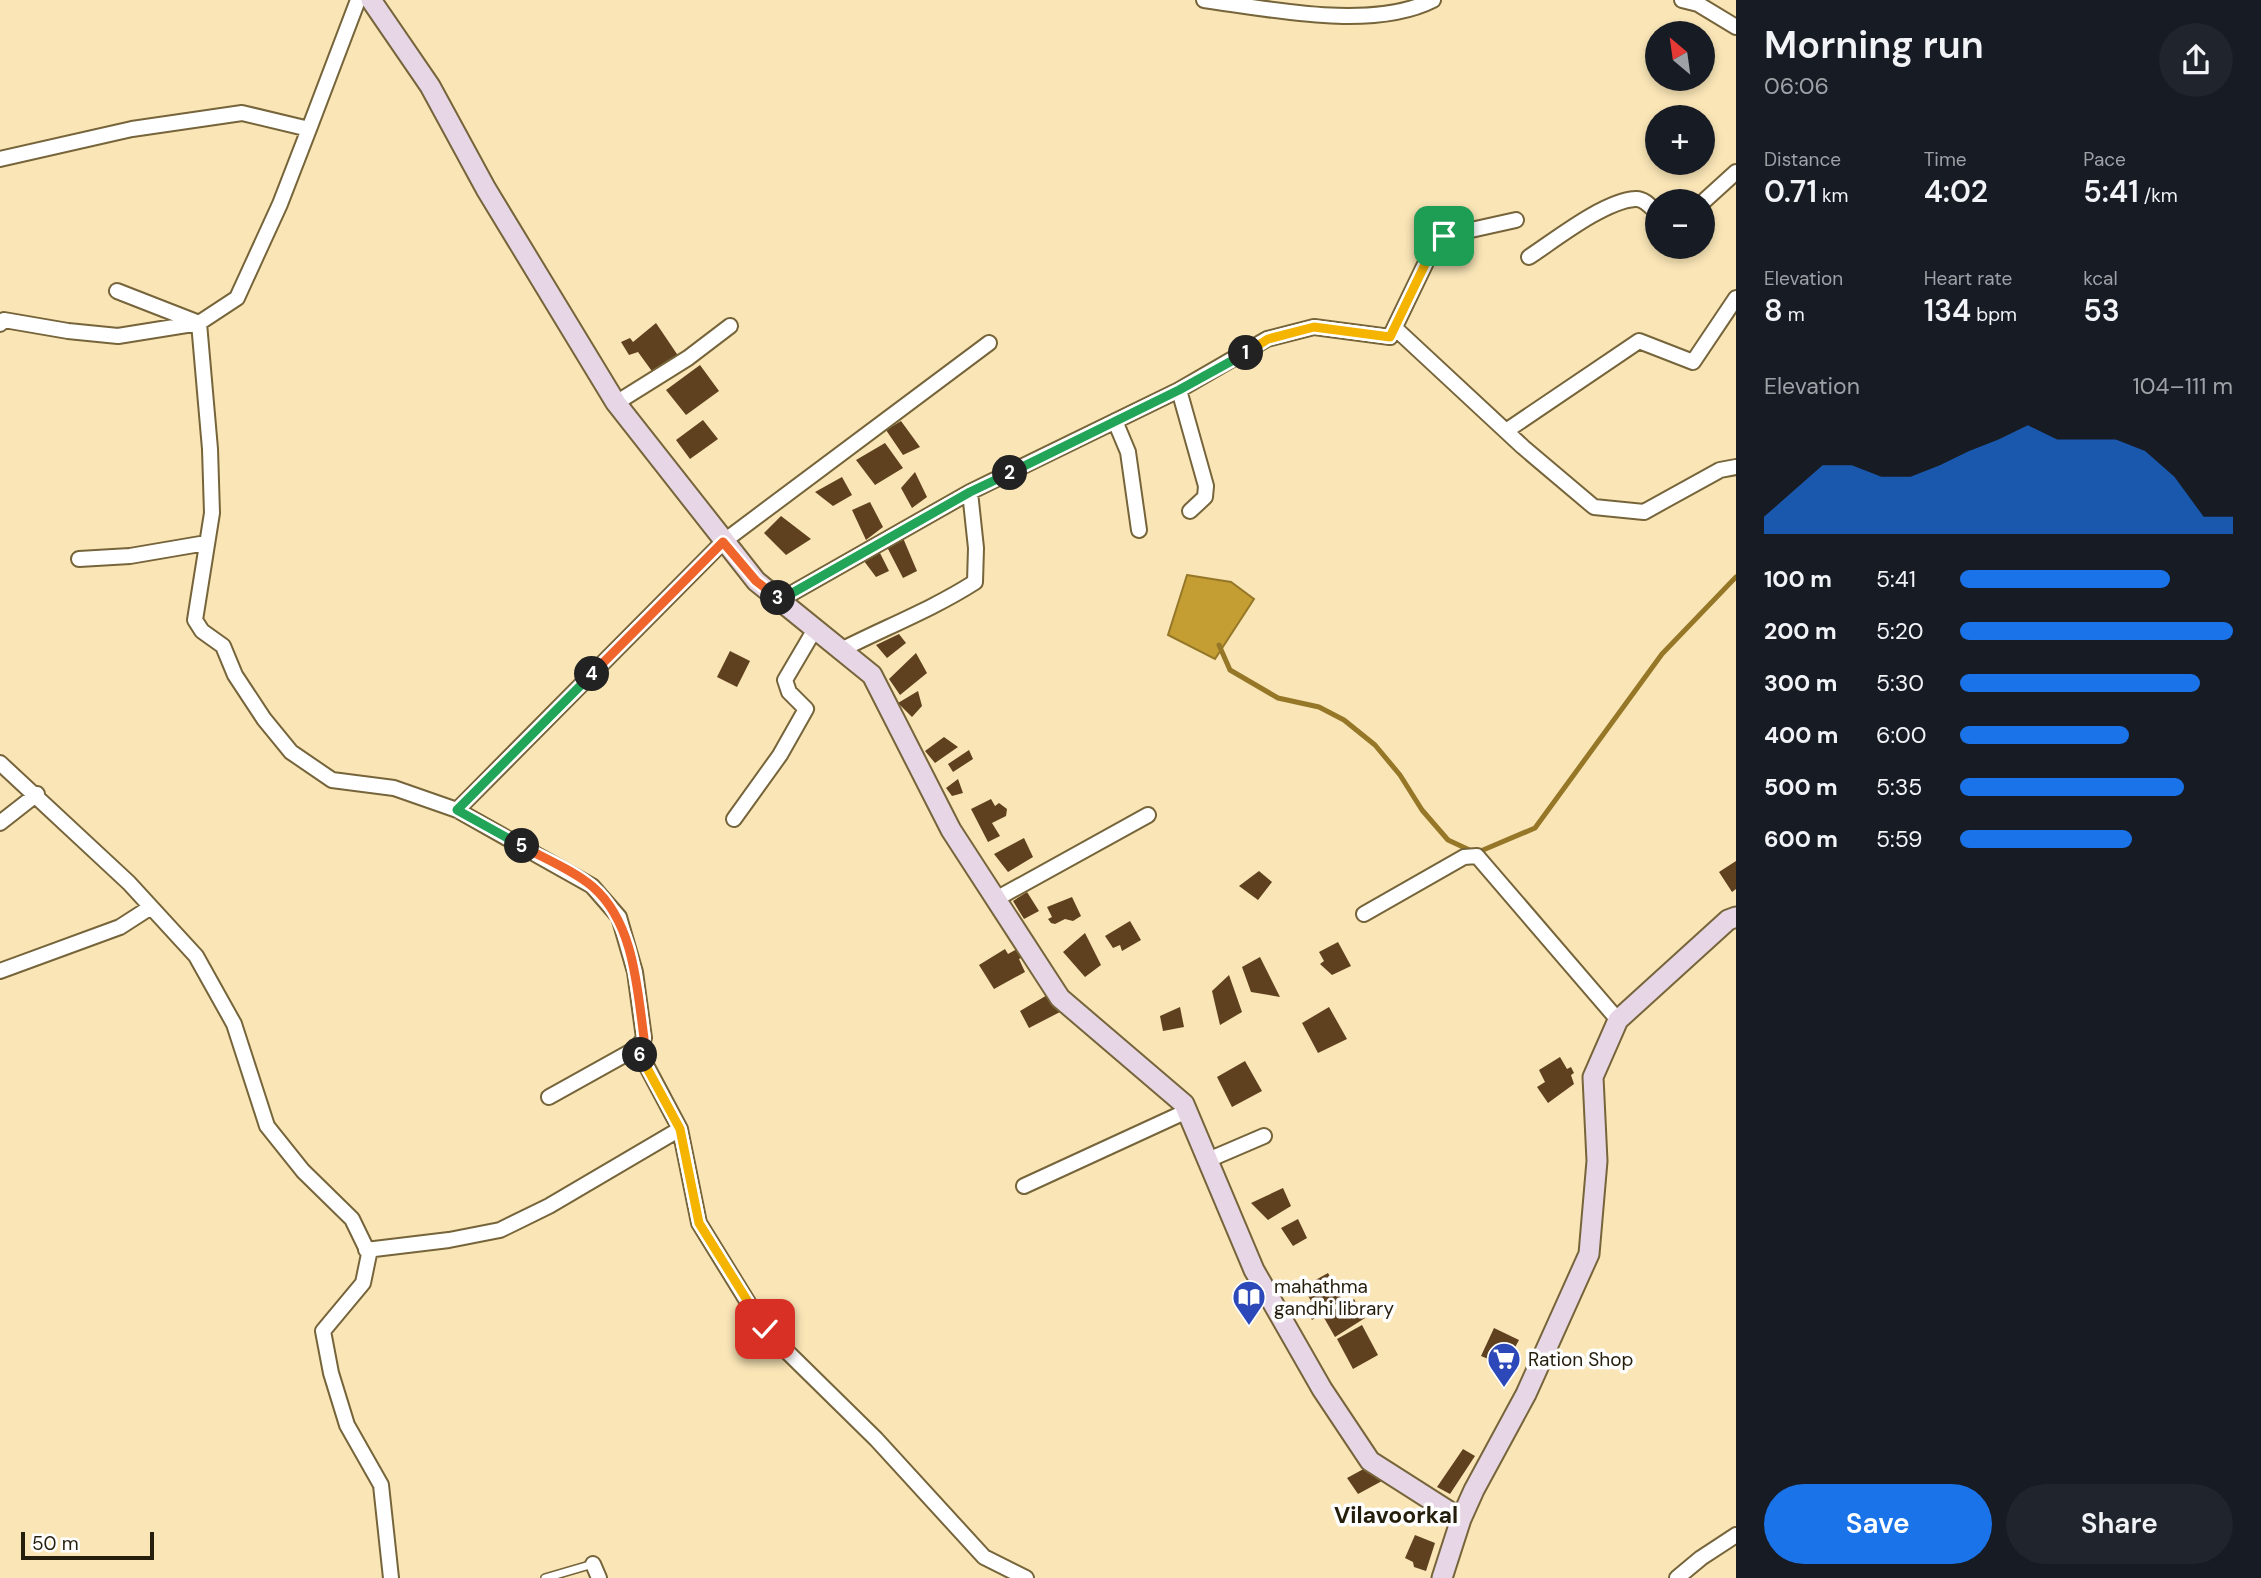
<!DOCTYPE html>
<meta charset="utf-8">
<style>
:root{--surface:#171b24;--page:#20242c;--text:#f1f3f6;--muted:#9ea1a6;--accent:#1a73e8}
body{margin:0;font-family:"DM Sans",sans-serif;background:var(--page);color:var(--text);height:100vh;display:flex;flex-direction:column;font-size:26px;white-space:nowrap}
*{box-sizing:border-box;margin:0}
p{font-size:23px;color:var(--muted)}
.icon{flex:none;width:38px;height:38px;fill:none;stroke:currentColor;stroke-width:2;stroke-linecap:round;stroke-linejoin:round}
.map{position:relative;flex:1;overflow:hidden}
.details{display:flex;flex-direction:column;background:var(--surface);width:525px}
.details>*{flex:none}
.needle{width:46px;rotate:331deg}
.controls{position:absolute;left:1645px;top:21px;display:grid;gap:14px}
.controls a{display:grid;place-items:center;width:70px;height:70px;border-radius:50%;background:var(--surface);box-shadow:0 4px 10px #0003;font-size:35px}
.scale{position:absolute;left:21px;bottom:18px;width:133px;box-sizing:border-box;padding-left:7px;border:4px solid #261e0c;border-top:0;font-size:19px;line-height:24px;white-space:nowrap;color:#261e0c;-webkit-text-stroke:5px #fff;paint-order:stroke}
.pin{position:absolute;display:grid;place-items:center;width:60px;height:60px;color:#fff;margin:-30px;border-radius:14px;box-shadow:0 4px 10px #0006}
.km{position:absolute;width:35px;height:35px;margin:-18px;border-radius:50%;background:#222;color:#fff;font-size:19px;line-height:35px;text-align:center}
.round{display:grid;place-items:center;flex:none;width:74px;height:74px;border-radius:37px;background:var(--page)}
.overview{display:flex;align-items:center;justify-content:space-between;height:119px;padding:0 28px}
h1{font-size:38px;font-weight:600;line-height:52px}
.stats{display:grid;grid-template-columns:repeat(3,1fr);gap:10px;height:119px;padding:7px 28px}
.stats div{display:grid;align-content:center}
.stats b{font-size:30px;font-weight:600}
.stats small{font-size:19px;font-weight:400}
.stats p{font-size:19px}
.chart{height:196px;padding:14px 28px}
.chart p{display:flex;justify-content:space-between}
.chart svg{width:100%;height:126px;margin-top:7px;fill:var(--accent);opacity:.7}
.button{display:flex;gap:14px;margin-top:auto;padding:14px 28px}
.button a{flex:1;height:80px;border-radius:42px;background:var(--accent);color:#fff;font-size:28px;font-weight:600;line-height:80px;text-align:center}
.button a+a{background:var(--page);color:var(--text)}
ul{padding:0 28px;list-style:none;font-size:23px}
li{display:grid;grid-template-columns:112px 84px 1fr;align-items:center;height:52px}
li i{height:18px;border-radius:9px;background:var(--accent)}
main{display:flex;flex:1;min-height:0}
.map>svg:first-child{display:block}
.water{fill:#c49d33;stroke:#957727;stroke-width:2}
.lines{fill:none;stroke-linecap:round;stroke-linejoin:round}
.stream{stroke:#957727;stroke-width:5}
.building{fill:#5f411f}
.lane-casing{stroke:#76643a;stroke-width:10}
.street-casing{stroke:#76643a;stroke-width:18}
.secondary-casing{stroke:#76643a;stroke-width:23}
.lane{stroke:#fff;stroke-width:7}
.street{stroke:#fff;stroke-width:14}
.secondary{stroke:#e7d6e6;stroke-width:19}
.split-1-casing{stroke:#fff;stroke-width:14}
.split-2-casing{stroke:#fff;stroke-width:14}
.split-3-casing{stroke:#fff;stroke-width:14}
.split-4-casing{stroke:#fff;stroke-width:14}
.split-5-casing{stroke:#fff;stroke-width:14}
.split-6-casing{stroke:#fff;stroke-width:14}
.split-7-casing{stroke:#fff;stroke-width:14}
.split-1{stroke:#f5b400;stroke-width:9}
.split-2{stroke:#22a559;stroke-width:9}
.split-3{stroke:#22a559;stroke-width:9}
.split-4{stroke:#f0652b;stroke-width:9}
.split-5{stroke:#22a559;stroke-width:9}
.split-6{stroke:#f0652b;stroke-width:9}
.split-7{stroke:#f5b400;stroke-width:9}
.labels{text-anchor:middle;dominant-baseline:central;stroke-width:7;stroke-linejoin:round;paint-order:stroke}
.poi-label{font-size:19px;fill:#261e0c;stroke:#fff;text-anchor:start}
.quarter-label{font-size:23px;font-weight:bold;fill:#261e0c;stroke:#fff}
</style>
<main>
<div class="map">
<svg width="1736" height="1578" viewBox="0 0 1736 1578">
<rect width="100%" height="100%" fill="#f9e5b6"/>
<path class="water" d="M1187 575 1231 582 1254 599 1215 659 1168 635Z"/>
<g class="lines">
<path class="stream" d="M1219 645 1230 670 1278 698 1319 707 1344 720 1375 745 1400 775 1422 810 1448 840 1476 853 1535 828 1662 654 1736 577"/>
</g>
<path class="building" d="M656 323 679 357 654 374 638 352 629 355 621 342 630 338 633 342Z
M700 365 719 391 686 415 666 390Z
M703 420 718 439 690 459 676 440Z
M901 421 920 447 903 455 886 430Z
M885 443 903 468 875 485 856 460Z
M915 472 927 497 912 508 901 488Z
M842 477 852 495 833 506 815 492Z
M870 502 883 527 866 540 852 510Z
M781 516 811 539 786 555 764 533Z
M903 538 917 571 903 578 886 545Z
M879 551 889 571 876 577 864 561Z
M899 634 906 643 887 658 876 645Z
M730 651 750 661 737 687 717 677Z
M916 653 927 673 900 695 889 679Z
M918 691 922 706 912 717 898 703Z
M944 737 958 747 935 763 925 751Z
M969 750 973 759 953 772 948 764Z
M958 779 963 793 952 796 946 788Z
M991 799 995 806 999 803 1007 809 1006 816 992 823 1000 836 988 842 971 809Z
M1024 838 1033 857 1008 872 994 854Z
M1736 861V889L1732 892 1719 872Z
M1259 871 1272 882 1258 900 1239 886Z
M1027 892 1039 911 1024 919 1013 901Z
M1072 897 1081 916 1073 921 1065 919 1055 924 1051 923 1048 919 1052 917 1047 907Z
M1130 921 1141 940 1122 951 1120 945 1113 948 1105 936Z
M1085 933 1101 965 1085 977 1063 952Z
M1338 942 1351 966 1332 975 1320 964 1324 961 1319 952Z
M1005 949 1008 954 1017 949 1023 957 1019 959 1025 972 994 989 979 965Z
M1260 957 1280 997 1251 992 1242 967Z
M1229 975 1242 1012 1220 1025 1212 991Z
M1049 994 1060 1012 1029 1028 1020 1011Z
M1180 1007 1184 1027 1163 1031 1160 1016Z
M1329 1007 1347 1039 1318 1053 1302 1023Z
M1560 1057 1567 1069 1571 1067 1574 1073 1571 1075 1574 1084 1548 1103 1537 1087 1545 1082 1539 1070Z
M1245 1061 1262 1091 1232 1107 1217 1077Z
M1283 1188 1291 1206 1268 1220 1251 1203Z
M1298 1219 1307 1238 1293 1246 1281 1228Z
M1328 1273 1342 1300 1312 1320 1304 1306 1311 1301 1303 1287Z
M1354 1299 1365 1318 1335 1337 1323 1316Z
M1362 1325 1378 1355 1353 1369 1337 1339Z
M1494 1328 1519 1340 1505 1366 1481 1356Z
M1463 1449 1475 1456 1450 1494 1437 1487Z
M1369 1466 1382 1481 1358 1494 1347 1478Z
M1415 1535 1435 1543 1426 1571 1414 1567 1413 1562 1405 1558Z"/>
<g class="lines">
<defs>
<path id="lane" d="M545 1578 593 1564"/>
<path id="street" d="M1204 0C1270 9 1372 31 1433 0
M1682 0 1698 4 1736 27
M0 159 132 129 242 113 309 129 358 0
M1703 202 1736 172
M1529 257C1555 240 1604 201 1635 199 1644 198 1651 207 1657 213
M117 291 199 323 210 449 212 513 195 620 202 631 223 646 235 675 264 719 291 752 332 780 394 788 457 810 592 886 619 917 635 972 644 1038 637 1048 549 1097
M0 324 4 320 68 331 118 336 199 323 237 298 280 204 309 129
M1396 329 1523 447 1594 507 1644 512 1720 470 1736 467
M1179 390 1206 486 1205 497 1190 511
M616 403 688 358 730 326
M1115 421 1128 452 1139 530
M1506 431 1639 341 1693 362 1736 298
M79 559 130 556 206 543
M780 600 970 492
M841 650C886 627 933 609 975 582L976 548 970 492 1179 390 1267 339 1314 327 1390 337 1430 254 1444 236 1516 220
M0 763 129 883 196 956 234 1024 267 1126 303 1171 352 1219 369 1254 363 1283 323 1331 331 1373 347 1425 381 1485 391 1578
M457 810 723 542 989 343
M734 819 780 755 806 709 789 692 785 680 815 629
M0 823 37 794
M996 899 1148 815
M1364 914 1464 857 1477 856 1618 1020
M0 971 120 927 151 907
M637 1048 680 1129 699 1223 765 1330 876 1439 984 1557 1026 1578
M1208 1160 1264 1136
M1024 1186 1187 1111
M366 1250 449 1240 500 1230 549 1206 680 1129
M593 1564 599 1578
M1677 1578 1701 1558 1736 1535"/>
<path id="secondary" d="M371 0 430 86 486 189 616 403 756 581 872 675 951 830 1060 998 1184 1104 1254 1270 1322 1389 1370 1461 1461 1519
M1442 1578 1461 1519 1474 1490 1526 1394 1589 1254 1597 1161 1593 1077 1618 1020 1728 920 1736 917"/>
</defs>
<use href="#lane" class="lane-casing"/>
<use href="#street" class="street-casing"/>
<use href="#secondary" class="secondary-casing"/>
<use href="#lane" class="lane"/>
<use href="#street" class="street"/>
<use href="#secondary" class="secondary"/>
</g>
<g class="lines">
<defs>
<path id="split-1" d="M1246 353 1268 339 1314 327 1390 337 1430 254 1444 236"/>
<path id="split-2" d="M1010 473 1179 390 1246 353"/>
<path id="split-3" d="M778 598 780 600 970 492 1010 473"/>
<path id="split-4" d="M592 674 723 542 756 581 778 598"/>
<path id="split-5" d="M522 846 457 810 592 674"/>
<path id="split-6" d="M522 846C545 859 573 870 593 887 634 923 637 987 644 1038L637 1048 640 1055"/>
<path id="split-7" d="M640 1055 680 1129 699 1223 765 1329"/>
</defs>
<use href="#split-1" class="split-1-casing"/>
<use href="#split-2" class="split-2-casing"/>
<use href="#split-3" class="split-3-casing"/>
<use href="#split-4" class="split-4-casing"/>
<use href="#split-5" class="split-5-casing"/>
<use href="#split-6" class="split-6-casing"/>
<use href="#split-7" class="split-7-casing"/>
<use href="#split-1" class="split-1"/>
<use href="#split-2" class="split-2"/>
<use href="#split-3" class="split-3"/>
<use href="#split-4" class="split-4"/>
<use href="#split-5" class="split-5"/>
<use href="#split-6" class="split-6"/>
<use href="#split-7" class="split-7"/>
</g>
<defs>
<symbol id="library-pin" viewBox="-11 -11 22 30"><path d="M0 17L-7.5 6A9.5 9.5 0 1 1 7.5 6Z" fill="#2c48b9" stroke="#fff"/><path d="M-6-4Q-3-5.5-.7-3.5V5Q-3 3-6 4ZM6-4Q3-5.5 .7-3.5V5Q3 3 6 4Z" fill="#fff"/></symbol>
<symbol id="supermarket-pin" viewBox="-11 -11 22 30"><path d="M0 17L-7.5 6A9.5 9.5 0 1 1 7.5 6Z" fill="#2c48b9" stroke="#fff"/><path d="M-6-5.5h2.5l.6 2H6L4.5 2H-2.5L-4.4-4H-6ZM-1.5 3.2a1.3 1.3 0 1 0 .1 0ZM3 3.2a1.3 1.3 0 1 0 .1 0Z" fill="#fff"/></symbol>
</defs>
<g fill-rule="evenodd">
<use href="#library-pin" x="1230" y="1278" width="38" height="52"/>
<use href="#supermarket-pin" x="1485" y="1340" width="38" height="52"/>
</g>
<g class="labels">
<g class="poi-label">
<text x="1274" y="1286">mahathma<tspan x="1274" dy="22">gandhi library</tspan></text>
<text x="1528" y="1359">Ration Shop</text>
</g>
<g class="quarter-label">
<text x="1396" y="1515">Vilavoorkal</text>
</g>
</g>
</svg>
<div class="controls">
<a><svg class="needle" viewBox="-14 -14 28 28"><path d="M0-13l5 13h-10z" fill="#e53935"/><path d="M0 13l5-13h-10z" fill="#9ea1a6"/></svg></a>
<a>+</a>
<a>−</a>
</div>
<div class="scale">50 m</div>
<div class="pin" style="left:1444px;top:236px;background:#1e9e55"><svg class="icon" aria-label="arrive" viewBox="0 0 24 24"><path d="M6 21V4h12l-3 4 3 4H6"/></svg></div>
<div class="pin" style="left:765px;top:1329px;background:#d93025"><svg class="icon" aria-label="check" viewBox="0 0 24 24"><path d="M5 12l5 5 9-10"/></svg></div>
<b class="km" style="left:1246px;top:353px">1</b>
<b class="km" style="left:1010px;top:473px">2</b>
<b class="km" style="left:778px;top:598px">3</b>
<b class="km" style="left:592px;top:674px">4</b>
<b class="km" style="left:522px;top:846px">5</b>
<b class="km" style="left:640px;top:1055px">6</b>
</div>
<section class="details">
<div class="overview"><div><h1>Morning run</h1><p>06:06</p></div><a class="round"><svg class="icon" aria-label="share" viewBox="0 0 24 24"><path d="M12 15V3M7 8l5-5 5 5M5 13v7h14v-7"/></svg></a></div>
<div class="stats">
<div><p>Distance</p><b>0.71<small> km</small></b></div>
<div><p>Time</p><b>4:02</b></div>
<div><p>Pace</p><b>5:41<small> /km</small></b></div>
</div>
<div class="stats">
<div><p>Elevation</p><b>8<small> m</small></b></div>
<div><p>Heart rate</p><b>134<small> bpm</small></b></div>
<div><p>kcal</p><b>53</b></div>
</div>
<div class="chart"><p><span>Elevation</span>104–111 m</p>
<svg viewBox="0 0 160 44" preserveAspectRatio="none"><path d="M0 44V38L10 29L20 20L30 20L40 24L50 24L60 20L70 15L80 11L90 6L100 11L110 11L120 11L130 15L140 24L150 38L160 38V44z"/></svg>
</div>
<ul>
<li><b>100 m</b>5:41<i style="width:77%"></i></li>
<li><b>200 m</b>5:20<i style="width:100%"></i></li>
<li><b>300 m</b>5:30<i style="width:88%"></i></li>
<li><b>400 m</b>6:00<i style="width:62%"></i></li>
<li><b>500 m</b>5:35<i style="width:82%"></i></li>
<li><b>600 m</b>5:59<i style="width:63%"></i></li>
</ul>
<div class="button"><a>Save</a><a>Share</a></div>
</section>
</main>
